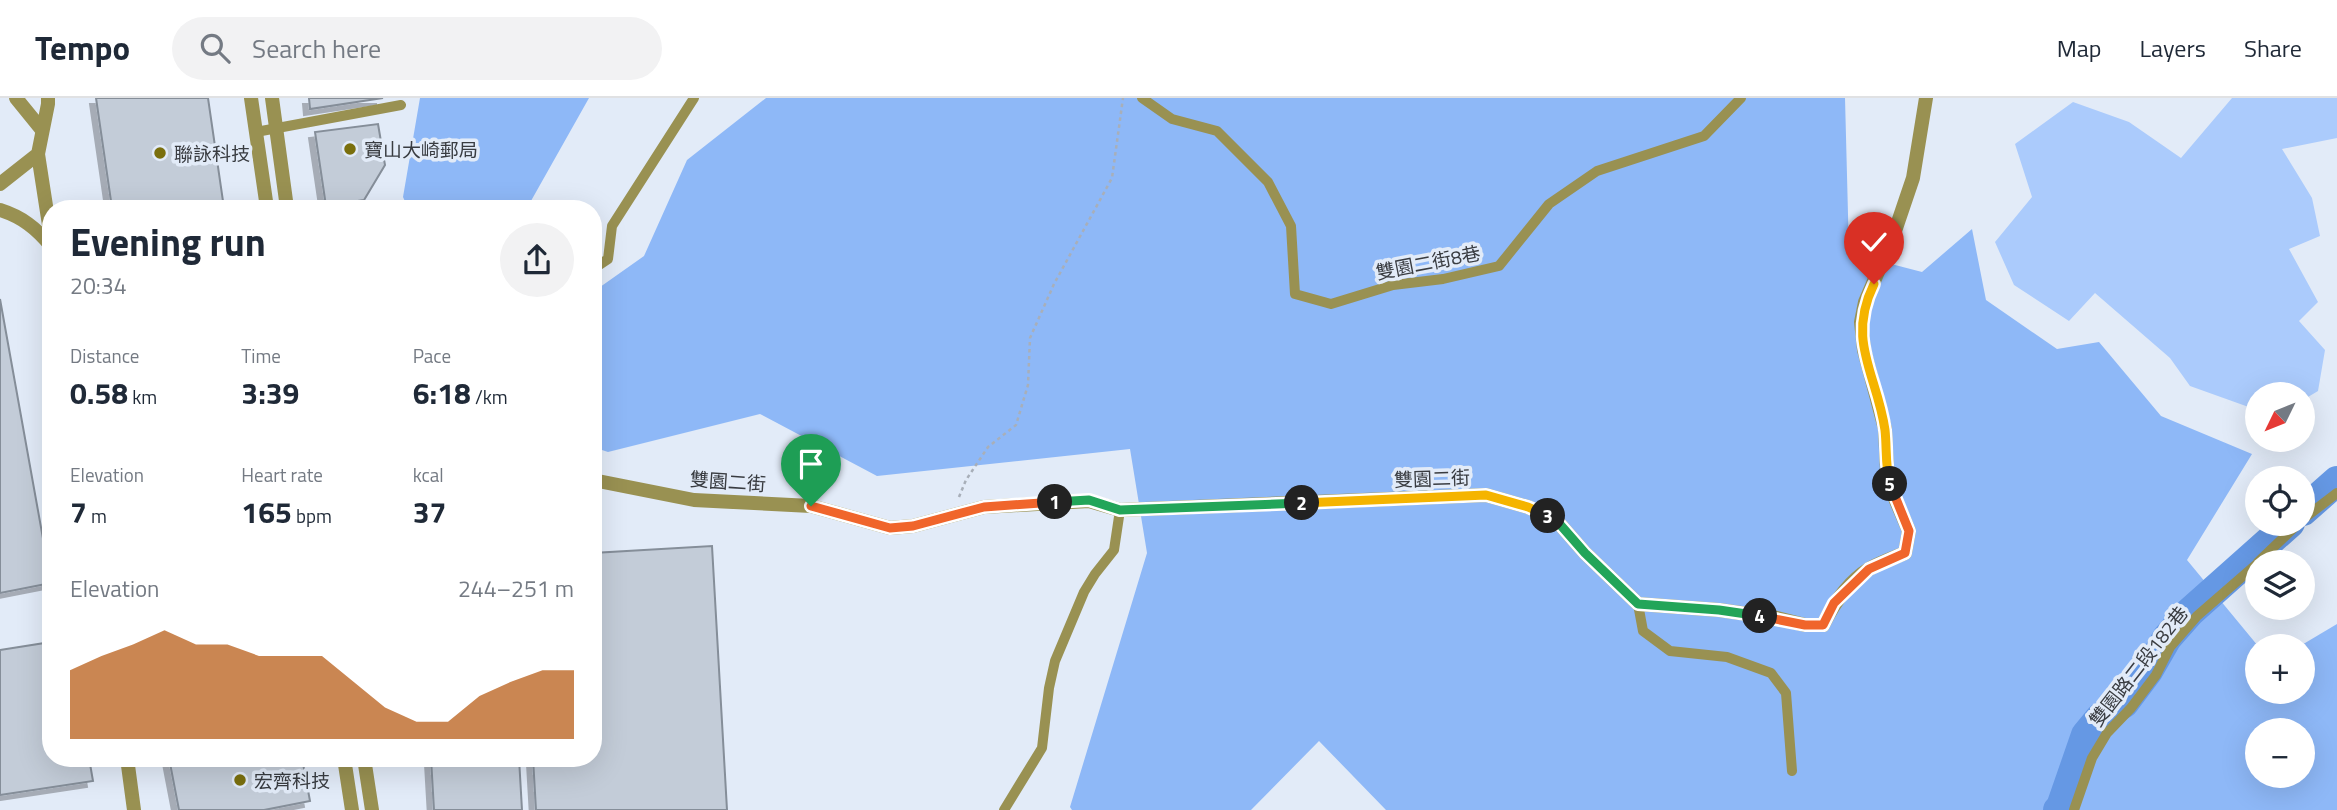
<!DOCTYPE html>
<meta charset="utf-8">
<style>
:root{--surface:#fff;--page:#f2f2f3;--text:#1f2937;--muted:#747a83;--line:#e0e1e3;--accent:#b45309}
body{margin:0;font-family:"Titillium Web","Noto Sans TC",sans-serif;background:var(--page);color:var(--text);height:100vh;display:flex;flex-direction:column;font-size:26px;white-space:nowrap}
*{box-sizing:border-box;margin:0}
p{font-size:23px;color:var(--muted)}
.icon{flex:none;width:38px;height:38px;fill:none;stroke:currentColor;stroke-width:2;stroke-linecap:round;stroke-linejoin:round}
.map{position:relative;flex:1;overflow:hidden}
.sheet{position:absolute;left:42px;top:102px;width:560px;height:567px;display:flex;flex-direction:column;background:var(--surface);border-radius:28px;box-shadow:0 7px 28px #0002}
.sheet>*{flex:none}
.needle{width:46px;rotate:227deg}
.fabs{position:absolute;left:2245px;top:284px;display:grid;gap:14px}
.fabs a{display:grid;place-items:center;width:70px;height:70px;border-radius:50%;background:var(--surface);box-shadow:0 7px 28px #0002;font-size:35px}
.pin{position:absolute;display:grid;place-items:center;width:60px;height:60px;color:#fff;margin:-72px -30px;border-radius:50% 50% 50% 0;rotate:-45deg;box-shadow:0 0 7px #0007}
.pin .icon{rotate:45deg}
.km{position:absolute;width:35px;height:35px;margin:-18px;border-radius:50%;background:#222;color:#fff;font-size:19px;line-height:35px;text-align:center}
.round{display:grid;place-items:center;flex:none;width:74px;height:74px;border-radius:37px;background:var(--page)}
.headline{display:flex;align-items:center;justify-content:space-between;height:119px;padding:0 28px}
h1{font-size:38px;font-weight:700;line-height:52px}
.metrics{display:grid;grid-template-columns:repeat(3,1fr);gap:10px;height:119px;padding:7px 28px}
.metrics div{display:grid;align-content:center}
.metrics b{font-size:30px;font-weight:700}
.metrics small{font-size:19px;font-weight:400}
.metrics p{font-size:19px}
.chart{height:196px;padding:14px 28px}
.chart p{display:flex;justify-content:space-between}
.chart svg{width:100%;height:126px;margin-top:7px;fill:var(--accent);opacity:.7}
header{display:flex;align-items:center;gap:42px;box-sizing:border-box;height:98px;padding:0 35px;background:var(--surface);border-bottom:2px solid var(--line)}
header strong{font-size:33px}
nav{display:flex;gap:38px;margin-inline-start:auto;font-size:24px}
.search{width:490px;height:63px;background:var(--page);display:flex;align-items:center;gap:18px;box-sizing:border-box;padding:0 24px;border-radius:38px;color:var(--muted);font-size:26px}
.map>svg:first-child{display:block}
.green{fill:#abcbfc}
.forest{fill:#8eb8f7;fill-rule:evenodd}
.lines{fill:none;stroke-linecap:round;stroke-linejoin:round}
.river{stroke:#6598e4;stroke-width:30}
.building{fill:#c3ccd8;stroke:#858e99;stroke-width:2;filter:url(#shadow)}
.path{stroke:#a8afb9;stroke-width:2.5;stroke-dasharray:3.5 3.5;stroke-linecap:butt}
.service{stroke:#999152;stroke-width:10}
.minor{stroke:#999152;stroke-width:14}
.tertiary{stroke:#999152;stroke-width:14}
.split-1-casing{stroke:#fff;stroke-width:14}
.split-2-casing{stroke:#fff;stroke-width:14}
.split-3-casing{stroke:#fff;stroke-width:14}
.split-4-casing{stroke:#fff;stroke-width:14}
.split-5-casing{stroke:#fff;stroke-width:14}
.split-6-casing{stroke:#fff;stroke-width:14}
.split-1{stroke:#f0652b;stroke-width:9}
.split-2{stroke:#22a559;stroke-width:9}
.split-3{stroke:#f5b400;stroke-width:9}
.split-4{stroke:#22a559;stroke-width:9}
.split-5{stroke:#f0652b;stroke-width:9}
.split-6{stroke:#f5b400;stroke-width:9}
.poi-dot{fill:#7a6f0d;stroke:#e2ebf8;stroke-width:2.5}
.labels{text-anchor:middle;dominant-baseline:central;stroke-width:7;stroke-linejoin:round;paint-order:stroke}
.poi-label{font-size:19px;fill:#393c41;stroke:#e2ebf8;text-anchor:start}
.street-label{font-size:19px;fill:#393c41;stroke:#e2ebf8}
</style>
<header>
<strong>Tempo</strong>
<div class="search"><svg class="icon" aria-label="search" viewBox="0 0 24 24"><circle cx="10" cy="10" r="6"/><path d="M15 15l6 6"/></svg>Search here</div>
<nav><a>Map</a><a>Layers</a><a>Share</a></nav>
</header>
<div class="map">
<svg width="2337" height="712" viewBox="0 0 2337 712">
<defs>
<filter id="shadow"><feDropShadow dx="-6" dy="6" stdDeviation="0" flood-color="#0004"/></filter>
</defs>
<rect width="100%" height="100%" fill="#e2ebf8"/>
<path class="green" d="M2232 0H2337V40L2282 51 2312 100 2320 138 2289 151 2318 204 2299 223 2325 252 2318 293 2303 302V296H2258L2257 312 2190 288 2170 260 2095 195 2069 223 2014 187 1995 144 2032 99 2015 46 2073 4 2129 24 2181 60Z"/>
<path class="forest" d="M420 0H589L527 110H408L403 99Z
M766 0H1845L1849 155 1922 174 1972 131 1986 202 2057 251 2099 244 2161 318 2252 356 2187 462 2258 548V593H2303V548H2300L2337 526V712H1386L1319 643 1251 712H1072L1070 709 1147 455 1130 351 877 378 760 316 608 354 593 349V194L644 158 687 62ZM2258 632H2303V677H2258Z"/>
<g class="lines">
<path class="river" d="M2303 413 2337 383
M2058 712 2061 709 2086 637 2100 620 2124 605 2148 573 2167 540 2190 514 2290 425"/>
</g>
<path class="building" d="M96 0H208L224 110H112Z
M309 0H383L310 11Z
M378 26 385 67 364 102 326 108 315 34Z
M0 201 51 485 0 495Z
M712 448 727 712H536L533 660H593V455Z
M51 544V660H89L93 683 0 697V552Z
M169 660H302L310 703 264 712H179Z
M431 660H519L522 712H434Z"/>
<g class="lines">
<path class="path" d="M959 399 966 382 988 349 1016 327 1028 287 1030 240 1054 186 1112 80 1123 0"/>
<path class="service" d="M1142 0 1172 21 1217 33 1268 84 1291 128 1295 196 1331 206 1393 187 1443 181 1499 168 1549 106 1597 73 1704 38 1741 0
M256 34 401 7
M593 171 608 161 612 128 694 0
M2303 421 2337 395
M2258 464 2299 425
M1638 506 1643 533 1670 553 1727 559 1771 575 1786 595 1792 673
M1004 712 1042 650 1049 590 1055 563 1084 494 1095 476 1114 452 1120 412
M2074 712 2092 660 2107 635 2131 610 2156 577 2170 549 2197 518 2258 465"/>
<path class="minor" d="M16 0 42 32
M48 0V6L38 56 51 140
M0 86 38 56
M0 112C22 119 36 130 51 148
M593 382 694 402 811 408 890 430 913 428 984 409 1089 403 1120 412 1486 397 1528 409 1557 423 1585 455 1638 506 1719 512 1777 520 1805 527H1823C1834 505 1848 484 1869 471 1879 465 1893 460 1905 455L1909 433 1891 391 1887 373 1885 331 1864 252 1861 224 1865 204 1893 139 1913 80 1926 0
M127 660 134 712"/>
<path class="tertiary" d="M251 0 267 110
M272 0 287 110
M344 660 352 712
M364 660 372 712"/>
</g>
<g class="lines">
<defs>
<path id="split-1" d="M811 408 890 430 913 428 984 409 1055 404"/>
<path id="split-2" d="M1055 404 1089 402 1120 412 1302 405"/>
<path id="split-3" d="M1302 405 1486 397 1528 409 1548 418"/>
<path id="split-4" d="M1548 418 1557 423 1585 455 1638 506 1719 512 1760 518"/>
<path id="split-5" d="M1760 518 1805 527H1823L1834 505 1869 471 1905 455 1909 433 1890 386"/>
<path id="split-6" d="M1874 186C1846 243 1877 276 1885 332 1887 350 1885 368 1890 386"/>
</defs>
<use href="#split-1" class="split-1-casing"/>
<use href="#split-2" class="split-2-casing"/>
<use href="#split-3" class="split-3-casing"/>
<use href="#split-4" class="split-4-casing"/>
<use href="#split-5" class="split-5-casing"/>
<use href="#split-6" class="split-6-casing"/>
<use href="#split-1" class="split-1"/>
<use href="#split-2" class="split-2"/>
<use href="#split-3" class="split-3"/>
<use href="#split-4" class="split-4"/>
<use href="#split-5" class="split-5"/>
<use href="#split-6" class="split-6"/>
</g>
<g class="poi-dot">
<circle cx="350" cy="51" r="7"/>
<circle cx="160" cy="55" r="7"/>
<circle cx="240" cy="682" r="7"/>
</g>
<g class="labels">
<g class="poi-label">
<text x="364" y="51">寶山大崎郵局</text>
<text x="174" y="55">聯詠科技</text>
<text x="254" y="682">宏齊科技</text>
</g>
<g class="street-label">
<text transform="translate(1428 164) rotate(-11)">雙園二街8巷</text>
<text transform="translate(1432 380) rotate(-2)">雙園二街</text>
<text transform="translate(728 383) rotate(4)">雙園二街</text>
<text transform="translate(2138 568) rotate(-52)">雙園路二段182巷</text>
</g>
</g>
</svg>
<div class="fabs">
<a><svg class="needle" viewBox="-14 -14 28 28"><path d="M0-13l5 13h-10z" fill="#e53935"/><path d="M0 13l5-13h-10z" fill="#747a83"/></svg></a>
<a><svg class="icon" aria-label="locate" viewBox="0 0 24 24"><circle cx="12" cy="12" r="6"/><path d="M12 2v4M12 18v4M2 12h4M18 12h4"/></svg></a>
<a><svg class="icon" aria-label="layers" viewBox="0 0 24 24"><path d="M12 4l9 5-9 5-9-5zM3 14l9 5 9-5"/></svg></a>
<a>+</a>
<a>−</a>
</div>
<div class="pin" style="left:811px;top:408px;background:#1e9e55"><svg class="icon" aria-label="arrive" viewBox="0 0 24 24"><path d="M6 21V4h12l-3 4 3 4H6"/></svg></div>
<div class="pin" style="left:1874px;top:186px;background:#d93025"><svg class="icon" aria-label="check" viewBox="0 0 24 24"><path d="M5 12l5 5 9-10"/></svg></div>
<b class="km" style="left:1055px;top:404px">1</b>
<b class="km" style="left:1302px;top:405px">2</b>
<b class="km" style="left:1548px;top:418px">3</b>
<b class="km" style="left:1760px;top:518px">4</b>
<b class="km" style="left:1890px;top:386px">5</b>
<section class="sheet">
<div class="headline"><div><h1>Evening run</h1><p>20:34</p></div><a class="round"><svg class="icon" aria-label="share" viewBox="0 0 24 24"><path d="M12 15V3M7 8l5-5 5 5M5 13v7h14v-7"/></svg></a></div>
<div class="metrics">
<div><p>Distance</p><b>0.58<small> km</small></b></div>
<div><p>Time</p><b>3:39</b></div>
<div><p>Pace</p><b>6:18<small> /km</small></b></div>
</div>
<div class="metrics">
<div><p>Elevation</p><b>7<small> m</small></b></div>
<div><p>Heart rate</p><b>165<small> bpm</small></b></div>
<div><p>kcal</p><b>37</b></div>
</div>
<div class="chart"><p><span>Elevation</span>244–251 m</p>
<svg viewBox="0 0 160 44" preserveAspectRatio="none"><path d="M0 44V20L10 15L20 11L30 6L40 11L50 11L60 15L70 15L80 15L90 24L100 33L110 38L120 38L130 29L140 24L150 20L160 20V44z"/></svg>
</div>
</section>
</div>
